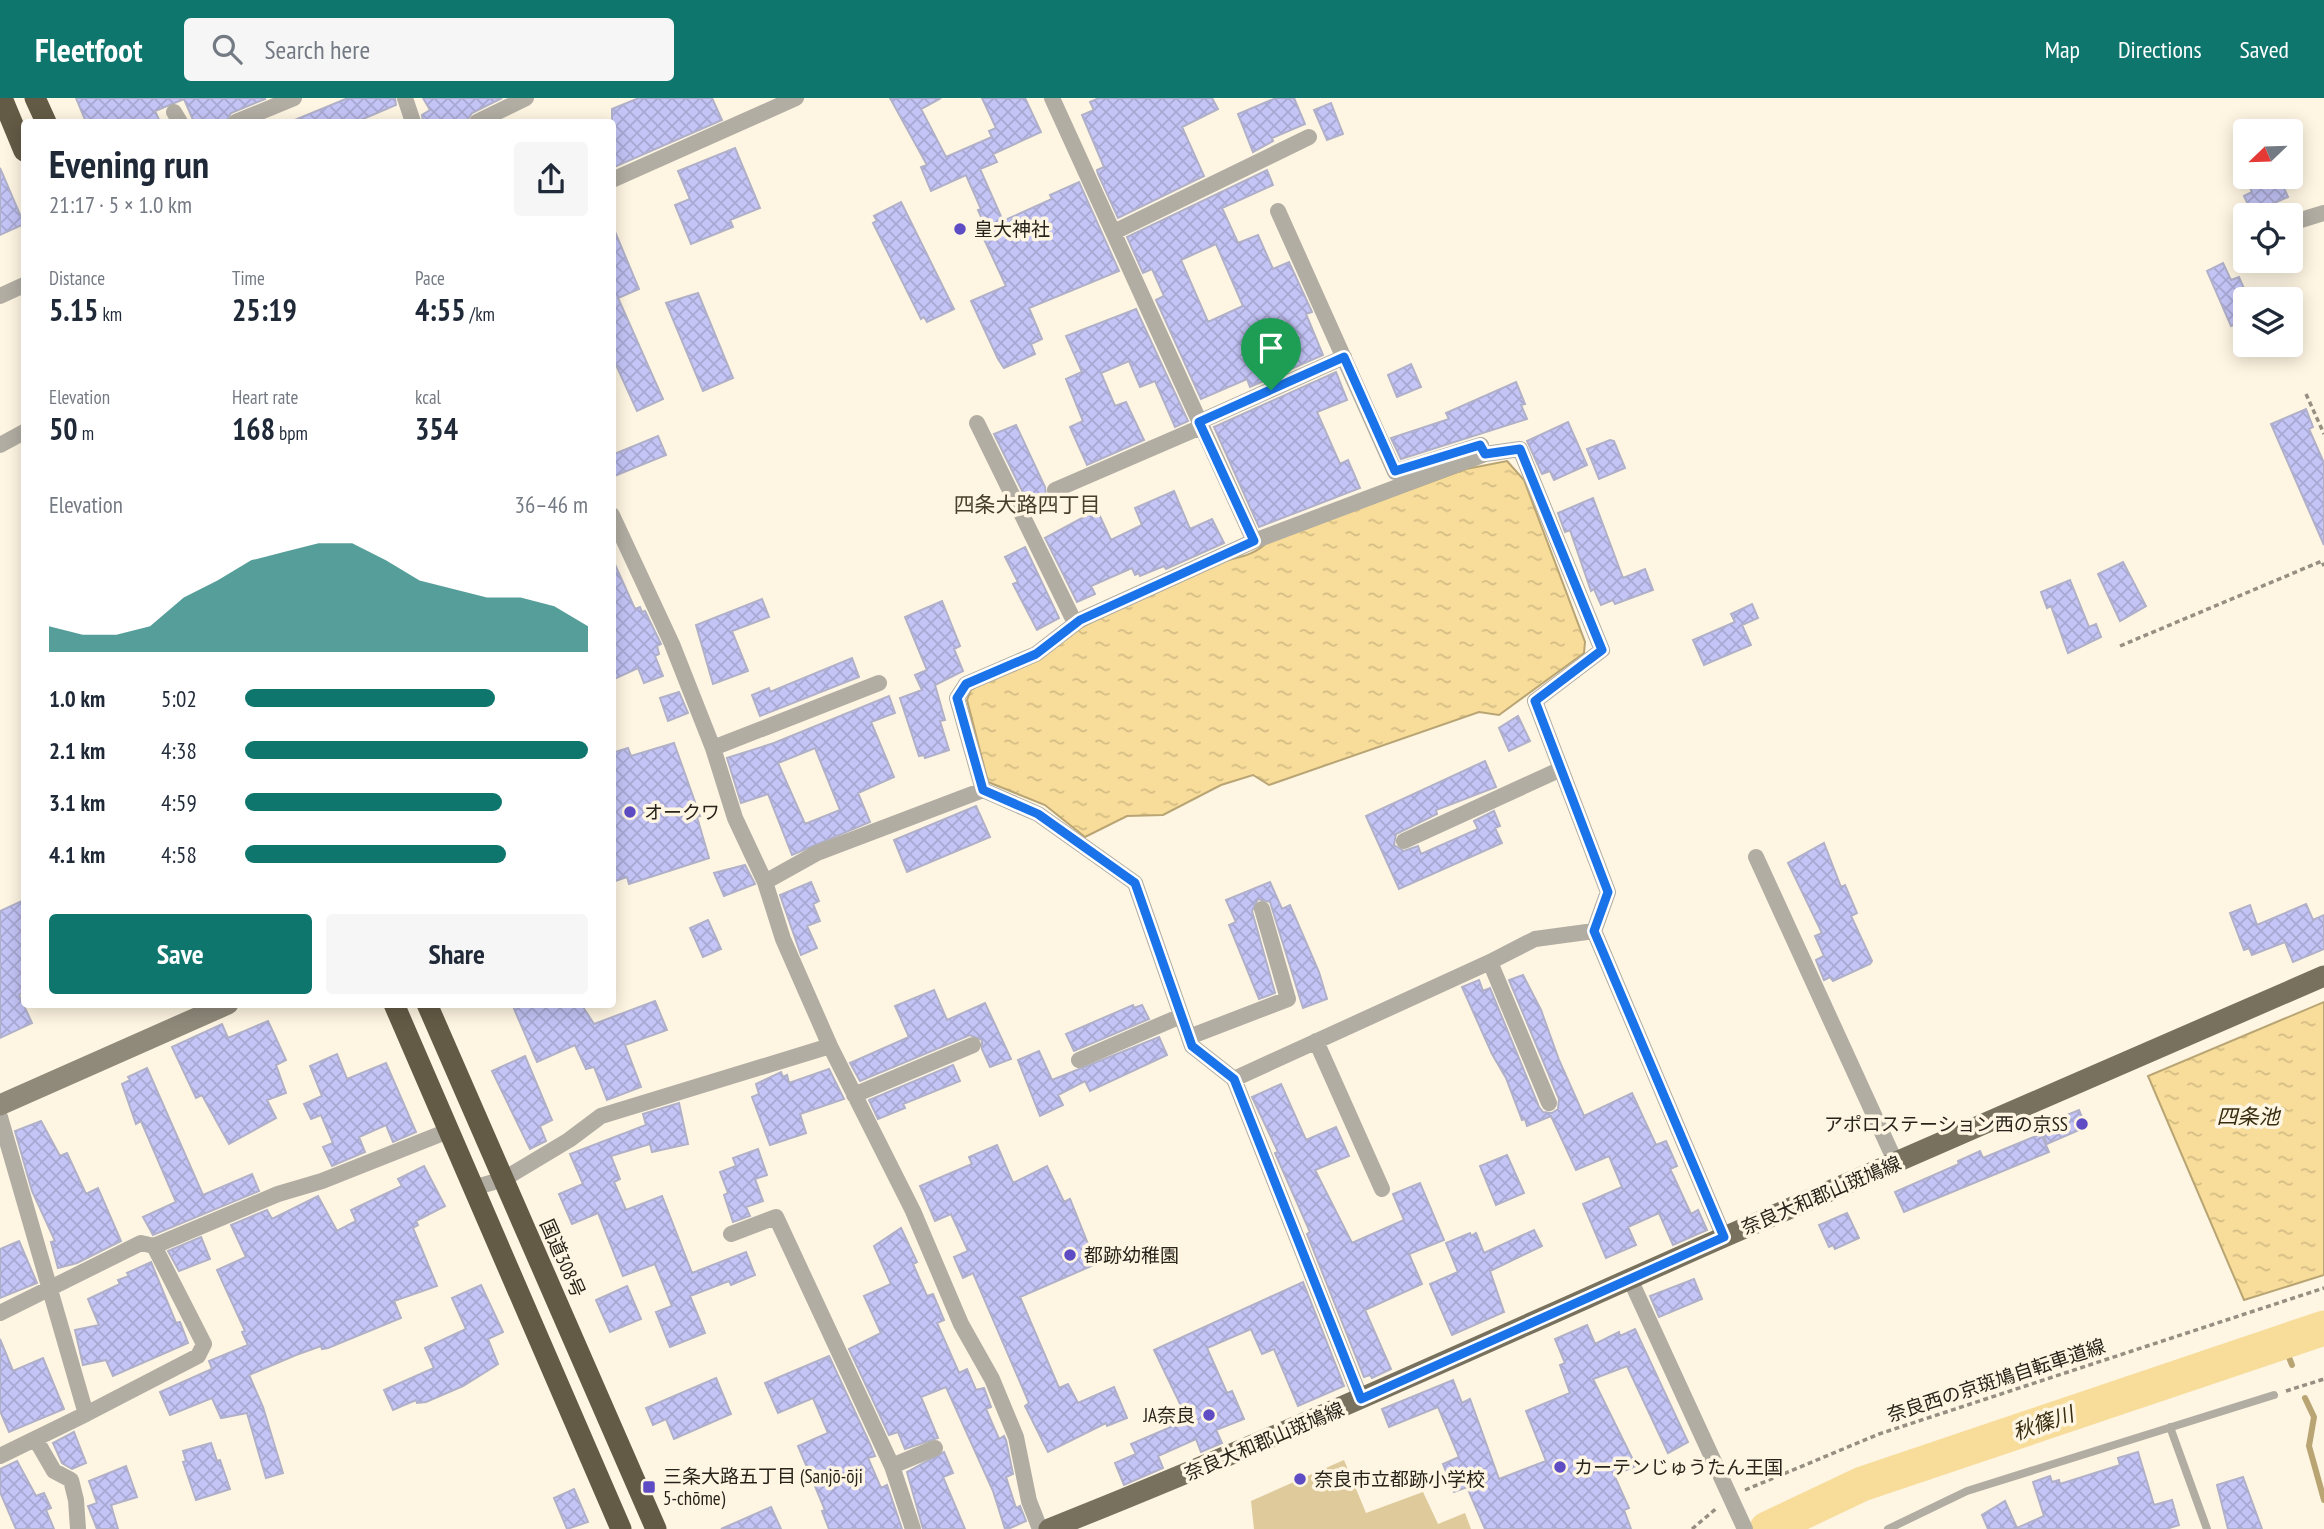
<!DOCTYPE html>
<meta charset="utf-8">
<style>
:root{--surface:#fff;--page:#f6f6f7;--text:#1f2937;--muted:#747a83;--accent:#0f766e}
body{margin:0;font-family:"PT Sans Narrow","Noto Sans JP",sans-serif;background:var(--page);color:var(--text);height:100vh;display:flex;flex-direction:column;font-size:26px;white-space:nowrap}
*{box-sizing:border-box;margin:0}
p{font-size:23px;color:var(--muted)}
.icon{flex:none;width:38px;height:38px;fill:none;stroke:currentColor;stroke-width:2;stroke-linecap:round;stroke-linejoin:round}
.map{position:relative;flex:1;overflow:hidden}
.panel{position:absolute;left:21px;top:21px;width:595px;height:889px;display:flex;flex-direction:column;background:var(--surface);border-radius:7px;box-shadow:0 4px 18px #0003}
.panel>*{flex:none}
.needle{width:46px;rotate:247deg}
.fabs{position:absolute;left:2233px;top:21px;display:grid;gap:14px}
.fabs a{display:grid;place-items:center;width:70px;height:70px;border-radius:7px;background:var(--surface);box-shadow:0 4px 18px #0003;font-size:35px}
.pin{position:absolute;display:grid;place-items:center;width:60px;height:60px;color:#fff;margin:-72px -30px;border-radius:50% 50% 50% 0;rotate:-45deg;box-shadow:0 0 7px #0007}
.pin .icon{rotate:45deg}
.round{display:grid;place-items:center;flex:none;width:74px;height:74px;border-radius:7px;background:var(--page)}
.headline{display:flex;align-items:center;justify-content:space-between;height:119px;padding:0 28px}
h1{font-size:38px;font-weight:700;line-height:52px}
.stats{display:grid;grid-template-columns:repeat(3,1fr);gap:10px;height:119px;padding:7px 28px}
.stats div{display:grid;align-content:center}
.stats b{font-size:30px;font-weight:700}
.stats small{font-size:19px;font-weight:400}
.stats p{font-size:19px}
.chart{height:196px;padding:14px 28px}
.chart p{display:flex;justify-content:space-between}
.chart svg{width:100%;height:126px;margin-top:7px;fill:var(--accent);opacity:.7}
.button{display:flex;gap:14px;margin-top:auto;padding:14px 28px}
.button a{flex:1;height:80px;border-radius:7px;background:var(--accent);color:#fff;font-size:28px;font-weight:700;line-height:80px;text-align:center}
.button a+a{background:var(--page);color:var(--text)}
ul{padding:0 28px;list-style:none;font-size:23px}
li{display:grid;grid-template-columns:112px 84px 1fr;align-items:center;height:52px}
li i{height:18px;border-radius:9px;background:var(--accent)}
header{display:flex;align-items:center;gap:42px;box-sizing:border-box;height:98px;padding:0 35px;background:var(--accent);color:#fff}
header strong{font-size:33px}
nav{display:flex;gap:38px;margin-inline-start:auto;font-size:24px}
.search{width:490px;height:63px;background:var(--page);display:flex;align-items:center;gap:18px;box-sizing:border-box;padding:0 24px;border-radius:7px;color:var(--muted);font-size:26px}
.map>svg:first-child{display:block}
.grass{fill:#deca9b}
.water{fill:url(#water-ripples);stroke:#b9a574;stroke-width:2}
.lines{fill:none;stroke-linecap:round;stroke-linejoin:round}
.stream{stroke:#b9a574;stroke-width:6}
.river{stroke:#f7dc9a;stroke-width:35}
.building{fill:url(#building-cross-hatch);stroke:#b0b0c9;stroke-width:2;fill-rule:evenodd}
.path{stroke:#969082;stroke-width:3.5;stroke-dasharray:5 3.5;stroke-linecap:butt}
.lane{stroke:#b1ada3;stroke-width:8}
.street{stroke:#b1ada3;stroke-width:16}
.secondary{stroke:#908a7b;stroke-width:21}
.primary{stroke:#78715e;stroke-width:21}
.highway{stroke:#645b46;stroke-width:21}
.route-casing{stroke:#fff;stroke-width:14}
.route{stroke:#1a73e8;stroke-width:9}
.poi-dot{fill:#5d4cc4;stroke:#fef5e2;stroke-width:2.5}
.labels{text-anchor:middle;dominant-baseline:central;stroke-width:7;stroke-linejoin:round;paint-order:stroke}
.poi-label{font-size:19px;fill:#28241b;stroke:#fef5e2;text-anchor:start}
.street-label{font-size:19px;fill:#28241b;stroke:#fef5e2}
.neighbourhood-label{font-size:21px;fill:#473f2a;stroke:#fef5e2}
.water-label{font-size:21px;font-style:italic;fill:#382d10;stroke:#fef5e2}
</style>
<header>
<strong>Fleetfoot</strong>
<div class="search"><svg class="icon" aria-label="search" viewBox="0 0 24 24"><circle cx="10" cy="10" r="6"/><path d="M15 15l6 6"/></svg>Search here</div>
<nav><a>Map</a><a>Directions</a><a>Saved</a></nav>
</header>
<div class="map">
<svg width="2324" height="1431" viewBox="0 0 2324 1431">
<defs>
<pattern id="water-ripples" width="26" height="14" patternUnits="userSpaceOnUse" patternTransform="scale(1.75)"><rect width="26" height="14" fill="#f7dc9a"/><path d="M2 4q2-2 4 0t4 0M15 11q2-2 4 0t4 0" fill="none" stroke="#d4bd84"/></pattern>
<pattern id="building-cross-hatch" width="8" height="8" patternUnits="userSpaceOnUse" patternTransform="scale(1.75)"><rect width="8" height="8" fill="#c4c4f7"/><path d="M0 0l8 8M0 8l8-8" fill="none" stroke="#a8a8d3"/></pattern>
</defs>
<rect width="100%" height="100%" fill="#fef5e2"/>
<path class="grass" d="M1344 1362 1366 1415 1423 1394 1438 1426 1465 1415 1471 1431H1254L1251 1403Z"/>
<path class="water" d="M1507 363 1524 382 1585 544 1584 555 1499 617 1479 614 1269 687 1253 677 1221 687 1163 717 1127 718 1085 739 1045 707 988 684 967 602 971 592C1049 546 1126 503 1209 468 1229 460 1253 460 1267 444L1466 371Z
M2324 904V1177L2244 1202 2148 978Z"/>
<g class="lines">
<path class="stream" d="M2283 1244 2292 1267
M2305 1300 2314 1319 2309 1348 2324 1402"/>
<path class="river" d="M1767 1431 1862 1386 2324 1230"/>
</g>
<path class="building" d="M76 0H265V1L231 15 226 24H194L184 1 155 13 160 24H86Z
M348 0H395L396 7 356 24H290Z
M423 0H502L472 15 466 24H423L422 17 430 12Z
M639 0H712L722 22 612 70V11Z
M890 0H941L921 11 946 59 992 39 989 33 996 30 982 0H1025L1041 34 993 56 997 64 980 71 1003 123 1052 101 1050 97 1079 84 1119 173 1029 210 1042 241 1031 246 1035 256 1004 270 998 261 971 203 1006 188 984 141 990 139 978 112 981 111 966 77 931 93 921 69 927 67Z
M1099 0H1212L1218 11 1182 29 1204 78 1118 120 1098 76 1097 72 1104 69 1082 17 1094 12 1090 4Z
M1276 0H1294L1305 26 1272 40 1273 43 1253 54 1238 16Z
M1331 5 1343 36 1327 42 1314 12Z
M735 50 760 110 730 122 733 129 691 146 675 107 690 101 678 73Z
M0 70 24 126 0 137Z
M1267 72 1273 87 1222 110 1238 145 1258 137 1273 171 1289 164 1312 214 1306 216 1323 257 1250 289 1247 281 1201 301 1156 202 1164 198 1152 171 1143 175 1127 139ZM1216 146 1243 208 1208 224 1181 162Z
M2245 79H2279L2288 99 2252 115 2244 98 2252 94Z
M901 104 954 211 927 224 924 219 921 221 873 125 877 123 874 118Z
M613 129 639 191 618 200 663 301 637 313 612 258Z
M2223 165 2231 182 2239 179 2245 193V222L2231 228 2207 173Z
M698 195 733 280 703 293 666 205Z
M1136 211 1188 323 1175 329 1155 283 1140 289 1129 263 1101 275 1115 308 1126 304 1144 342 1087 367 1070 329 1083 323 1066 281 1082 274 1066 238Z
M1411 266 1421 289 1397 299 1388 277Z
M1336 274 1347 302 1317 314 1340 366 1348 362 1360 390 1259 429 1214 329Z
M1516 284 1525 306 1521 307 1527 321 1401 361 1391 340 1449 321 1446 315Z
M2306 311 2313 329 2309 331 2324 365V447L2271 326Z
M1568 324 1587 367 1554 382 1550 373 1542 376 1527 343Z
M1016 327 1045 389 1046 397 1052 404 1032 413 994 336Z
M658 338 666 357 612 379V357Z
M1610 342 1614 343 1625 370 1599 381 1587 351Z
M1174 393 1190 431 1212 421 1224 445 1166 471 1164 468 1140 478 1139 475 1135 477 1132 470 1091 488 1095 496 1077 504 1045 440 1097 412 1111 442 1142 427 1135 410Z
M1593 400 1623 480 1645 471 1653 492 1615 506 1613 502 1601 507 1594 491 1591 493 1570 432 1565 434 1558 415Z
M1025 449 1059 520 1037 532 1013 486 1018 484 1005 459Z
M612 460 635 511 640 509 642 514 645 513 661 546 657 548 659 556 655 558 663 578 644 585 638 570 612 582Z
M2123 464 2146 508 2120 523 2098 476Z
M2070 482 2089 529 2096 526 2101 539 2068 555 2051 508 2047 510 2041 494Z
M762 501 769 519 732 533 748 573 713 586 696 527Z
M942 503 960 548 954 551 963 573 935 587 945 622 940 623 949 652 925 660 924 657 919 658 900 600 922 592 915 577 927 572 905 519Z
M1752 506 1758 520 1742 527 1751 547 1704 567 1693 542 1735 524 1731 516Z
M852 560 859 579 760 618 752 597 769 590 770 594Z
M679 594 688 615 668 623 660 600Z
M889 598 895 615 871 624 894 679 858 695 870 724 792 757 768 696 741 705 727 660 774 645ZM815 650 840 712 805 726 778 665Z
M1518 618 1530 643 1509 653 1499 630Z
M674 645 700 718 697 719 709 760 629 786 627 779 612 784V655L628 650 631 658Z
M1485 663 1496 689 1436 712 1437 716 1396 736 1394 747 1404 753 1418 748 1421 756 1478 731 1474 723 1494 713 1500 728 1495 730 1502 745 1399 791 1366 718Z
M976 708 990 739 907 774 894 742Z
M1824 745 1841 789 1845 787 1857 815 1851 818 1872 863 1870 866 1833 883 1830 879 1824 882 1816 862 1824 858 1815 838 1822 835 1788 765Z
M745 767 755 786 724 798 714 775Z
M811 784 819 803 813 806 820 823 807 828 817 850 801 857 780 797Z
M1270 784 1282 811 1290 807 1319 874 1327 901 1303 910 1270 804 1258 801 1252 813 1275 895 1259 901 1229 827 1236 824 1226 802Z
M24 802V894L19 897 32 925 0 940V813Z
M2306 806 2313 822 2324 817V851L2293 864 2285 844 2252 857 2249 850 2244 852 2230 815 2250 807 2257 827Z
M708 822 721 851 703 859 690 830Z
M1523 877 1541 912 1559 962 1584 1018 1632 995 1656 1047 1666 1043 1677 1068 1670 1071 1674 1079 1691 1116 1698 1112 1707 1132 1673 1147 1659 1115 1628 1129 1636 1147 1606 1160 1583 1106 1622 1089 1609 1058 1576 1072 1551 1018 1527 1028 1525 1021 1522 1022 1506 980 1492 956 1462 889 1479 882 1483 893 1490 890 1539 1009 1543 1014 1552 1015 1558 1011 1559 1001 1509 882Z
M934 892 947 922 985 905 1011 961 990 969 982 951V942L970 937 860 983 850 965 909 939 895 908Z
M655 903 667 932 625 947 641 989 607 1002 594 969 586 971 575 947 537 964 512 906H581L594 926Z
M1133 907 1134 910 1142 907 1149 921 1074 953 1066 936Z
M268 923 286 962 276 967 286 995 267 1002 276 1020 229 1046 202 997 196 1000 172 949 222 926 228 940Z
M1159 939 1167 957 1090 993 1085 983 1058 997 1063 1007 1040 1018 1018 962 1039 953 1052 982Z
M337 956 347 981 386 965 416 1034 393 1044 386 1027 359 1039 365 1054 332 1068 323 1049 333 1045 321 1017 311 1021 304 1006 322 998 310 968Z
M525 958 552 1022 540 1028 546 1043 530 1051 492 973Z
M953 967 960 983 903 1006 905 1010 878 1021 869 1002Z
M147 970 203 1097 252 1076 259 1093 153 1137 143 1119 176 1104 141 1023 136 1026 122 986 130 982 128 979Z
M829 971 844 1001 800 1016 806 1035 770 1047 752 999 759 996 756 986 781 974 783 979 787 977 789 985Z
M1281 986 1306 1042 1336 1029 1349 1058 1315 1072 1352 1145 1404 1122 1393 1096 1420 1085 1444 1142 1409 1156 1422 1186 1365 1212 1391 1271 1372 1280 1370 1277 1364 1279 1307 1136 1310 1134 1275 1055 1278 1054 1252 999Z
M679 1005 688 1046 652 1054 650 1046 611 1058 620 1081 614 1084 626 1112 662 1098 692 1175 746 1154 755 1177 731 1187 729 1183 690 1198 705 1235 670 1249 656 1214 672 1208 655 1166 623 1178 598 1115 572 1126 559 1096 583 1086 570 1056 646 1027 643 1016Z
M2079 1012 2086 1029 2047 1046 2040 1028Z
M41 1023 60 1058 67 1055 86 1096 98 1090 121 1143 77 1165 58 1170 51 1144 55 1143 32 1093 15 1033Z
M2041 1036 2049 1054 1904 1114 1895 1094 1959 1066 1958 1063 1980 1053 1983 1060Z
M997 1047 1013 1085 1047 1068 1064 1104 1070 1101 1096 1166 1020 1199 1059 1290 1068 1286 1078 1305 1114 1289 1127 1320 1107 1328 1106 1325 1048 1354 1025 1308 1029 1305 973 1175 963 1180 954 1159 968 1153 951 1116 935 1123 920 1088 972 1066 969 1059Z
M758 1051 767 1077 755 1081 763 1103 746 1109 750 1118 733 1124 724 1097 728 1095 720 1074 736 1068 733 1060Z
M1507 1057 1524 1095 1496 1107 1480 1068Z
M424 1068 445 1108 416 1123 418 1127 413 1130 437 1188 394 1203 401 1220 328 1250 322 1251 321 1248 296 1257 249 1277 263 1309 283 1375 266 1380 247 1315 221 1320 212 1300 170 1317 160 1294 212 1271 209 1263 248 1247 242 1234 245 1233 217 1172 246 1159 231 1127 267 1112 272 1121 318 1098 337 1133 356 1123 351 1112 402 1088 398 1081Z
M1847 1115 1859 1140 1835 1151 1833 1147 1829 1149 1819 1127Z
M901 1130 917 1164 913 1166 927 1198 933 1196 944 1222 937 1225 959 1275 967 1271 976 1292 984 1290 991 1309 986 1311 999 1341 1004 1338 1006 1342 1013 1376 1006 1379 1016 1410 1020 1408 1026 1423 1008 1431H1005L993 1393 946 1289 921 1299 938 1340 905 1351 898 1334 889 1337 849 1251 881 1235 864 1198 891 1186 874 1148Z
M1534 1132 1542 1148 1490 1173 1504 1214 1452 1237 1430 1186 1458 1174 1446 1145 1470 1135 1471 1138 1476 1135 1484 1155Z
M201 1139 210 1161 179 1173 168 1153Z
M19 1143 37 1185 0 1200V1151Z
M151 1164 176 1225 180 1224 188 1245 113 1278 106 1262 83 1267 75 1232 99 1227 88 1201 120 1186 118 1182 129 1178 127 1175Z
M1694 1181 1702 1201 1659 1219 1650 1198Z
M1303 1184 1344 1288 1298 1308 1274 1251 1262 1256 1251 1231 1207 1250 1227 1295 1232 1293 1244 1321 1216 1332 1222 1345 1201 1354 1196 1341 1158 1358 1163 1370 1124 1387 1115 1365 1136 1356 1131 1346 1171 1329 1167 1321 1184 1314 1154 1252Z
M481 1187 503 1234 488 1241 498 1266 463 1288 426 1304 417 1305 416 1302 393 1312 384 1292 434 1270 425 1250 466 1231 452 1200Z
M627 1188 641 1221 610 1234 596 1202Z
M1587 1227 1595 1246 1619 1234 1620 1238 1635 1231 1688 1344 1668 1355 1627 1268 1593 1281 1636 1368 1614 1377 1629 1410 1624 1412 1631 1431H1485L1467 1389 1454 1394 1443 1366 1459 1359 1438 1309 1389 1329 1382 1311 1453 1282 1462 1305 1470 1301 1499 1381 1546 1363 1526 1313 1570 1295 1560 1267 1565 1265 1555 1241Z
M0 1241 13 1273 43 1260 64 1311 9 1334 0 1313Z
M829 1258 870 1346 875 1358 868 1360 881 1390 887 1387 902 1431H829L822 1413 825 1412 798 1348 828 1335 813 1300 778 1315 765 1285Z
M716 1280 731 1316 674 1341 666 1321 653 1327 646 1310Z
M74 1334 86 1365 72 1371 62 1365 53 1345Z
M211 1345 217 1363 220 1362 230 1391 196 1402 183 1364 186 1363 183 1353Z
M944 1354 953 1375 943 1379 965 1431H923L907 1374Z
M2138 1354 2154 1407 2172 1402 2179 1427 2166 1431H1988L1982 1417 2005 1403 2017 1430 2044 1418 2033 1384 2050 1378 2052 1384 2059 1382 2060 1386 2120 1367 2118 1360Z
M17 1363 36 1398 44 1395 51 1410 46 1412 54 1431H16L0 1394V1371Z
M126 1368 137 1399 111 1407 118 1431H97L88 1408 97 1405 89 1383Z
M2243 1379 2262 1431H2228L2217 1387Z
M574 1391 588 1424 567 1431 554 1400Z
M771 1409 781 1431H721Z"/>
<g class="lines">
<path class="path" d="M2306 296 2324 336
M2120 548 2322 463 2324 468
M2286 1293 2324 1281
M1745 1392 1879 1336 2324 1190
M1692 1431 1718 1409"/>
<path class="lane" d="M2170 1329 2207 1431
M1888 1431 1967 1393 2274 1297"/>
<path class="street" d="M405 0 413 24
M1052 0 1254 443
M174 14 180 24
M236 24 294 0
M477 24 526 0
M612 82 796 0
M1278 113 1395 374 1481 347
M2291 125 2324 115
M1114 134 1309 39
M0 198 24 187
M1199 324 1344 259
M977 325 1075 525
M0 347 24 334
M1055 392 1201 329
M612 417 672 546 713 650 735 720 765 784 783 841 830 948 913 1113 961 1226 992 1281 1016 1339 1029 1403 1040 1431
M713 650 879 585
M1404 743 1559 672
M1756 759 1896 1065
M765 784 817 755 983 692
M1490 864 1549 1005
M1189 939 1288 901 1262 811
M1316 943 1382 1091
M1079 962 1181 918
M1234 981 1490 864 1535 841 1594 833
M854 997 973 947
M0 1019 86 1316 0 1358
M473 1090 504 1081 569 1042 601 1018 830 948
M731 1136 776 1119 892 1368 913 1431
M1630 1181 1745 1431
M0 1215 141 1145 154 1148 278 1096 322 1083 448 1033
M1361 1301 1234 981 1192 948 1135 785 1038 716 983 692 957 600 966 586 1036 556 1080 522 1254 443 1485 356 1520 351 1602 552 1535 603 1608 794 1594 833 1724 1139
M86 1316 198 1258 204 1246 154 1148
M36 1342 54 1373 71 1382 76 1402 78 1431
M892 1368 935 1350"/>
<path class="secondary" d="M0 1007 228 906"/>
<path class="primary" d="M1049 1431C1274 1342 1494 1241 1715 1143 1918 1053 2121 967 2324 878"/>
<path class="highway" d="M2 0 24 53
M35 0 46 24
M394 906 621 1431
M427 906 656 1431"/>
</g>
<g class="lines">
<defs>
<path id="route" d="M1344 259 1395 373 1480 347 1485 356 1520 351 1602 552 1535 603 1608 794 1594 833 1724 1139 1361 1301 1234 981 1192 948 1135 785 1038 716 983 692 957 600 966 586 1036 556 1080 522 1254 443 1199 324Z"/>
</defs>
<use href="#route" class="route-casing"/>
<use href="#route" class="route"/>
</g>
<g class="poi-dot">
<circle cx="960" cy="131" r="7"/>
<circle cx="630" cy="714" r="7"/>
<circle cx="2082" cy="1026" r="7"/>
<circle cx="1070" cy="1157" r="7"/>
<circle cx="1209" cy="1317" r="7"/>
<circle cx="1560" cy="1369" r="7"/>
<circle cx="1300" cy="1381" r="7"/>
<rect x="642" y="1382" width="14" height="14" rx="3.5"/>
</g>
<g class="labels">
<g class="poi-label">
<text x="974" y="131">皇大神社</text>
<text x="644" y="714">オークワ</text>
<text x="2068" y="1026" text-anchor="end">アポロステーション西の京SS</text>
<text x="1084" y="1157">都跡幼稚園</text>
<text x="1195" y="1317" text-anchor="end">JA奈良</text>
<text x="1574" y="1369">カーテンじゅうたん王国</text>
<text x="663" y="1378">三条大路五丁目 (Sanjō-ōji<tspan x="663" dy="22">5-chōme)</tspan></text>
<text x="1314" y="1381">奈良市立都跡小学校</text>
</g>
<g class="street-label">
<text transform="translate(1821 1097) rotate(-23)">奈良大和郡山斑鳩線</text>
<text transform="translate(563 1160) rotate(66)">国道308号</text>
<text transform="translate(1996 1282) rotate(-18)">奈良西の京斑鳩自転車道線</text>
<text transform="translate(1264 1343) rotate(-23)">奈良大和郡山斑鳩線</text>
</g>
<g class="neighbourhood-label">
<text x="1027" y="406">四条大路四丁目</text>
</g>
<g class="water-label">
<text x="2248" y="1018">四条池</text>
<text transform="translate(2043 1325) rotate(-19)">秋篠川</text>
</g>
</g>
</svg>
<div class="fabs">
<a><svg class="needle" viewBox="-14 -14 28 28"><path d="M0-13l5 13h-10z" fill="#e53935"/><path d="M0 13l5-13h-10z" fill="#747a83"/></svg></a>
<a><svg class="icon" aria-label="locate" viewBox="0 0 24 24"><circle cx="12" cy="12" r="6"/><path d="M12 2v4M12 18v4M2 12h4M18 12h4"/></svg></a>
<a><svg class="icon" aria-label="layers" viewBox="0 0 24 24"><path d="M12 4l9 5-9 5-9-5zM3 14l9 5 9-5"/></svg></a>
</div>
<div class="pin" style="left:1271px;top:292px;background:#1e9e55"><svg class="icon" aria-label="arrive" viewBox="0 0 24 24"><path d="M6 21V4h12l-3 4 3 4H6"/></svg></div>
<section class="panel">
<div class="headline"><div><h1>Evening run</h1><p>21:17 · 5 × 1.0 km</p></div><a class="round"><svg class="icon" aria-label="share" viewBox="0 0 24 24"><path d="M12 15V3M7 8l5-5 5 5M5 13v7h14v-7"/></svg></a></div>
<div class="stats">
<div><p>Distance</p><b>5.15<small> km</small></b></div>
<div><p>Time</p><b>25:19</b></div>
<div><p>Pace</p><b>4:55<small> /km</small></b></div>
</div>
<div class="stats">
<div><p>Elevation</p><b>50<small> m</small></b></div>
<div><p>Heart rate</p><b>168<small> bpm</small></b></div>
<div><p>kcal</p><b>354</b></div>
</div>
<div class="chart"><p><span>Elevation</span>36–46 m</p>
<svg viewBox="0 0 160 44" preserveAspectRatio="none"><path d="M0 44V35L10 38L20 38L30 35L40 25L50 19L60 12L70 9L80 6L90 6L100 12L110 19L120 22L130 25L140 25L150 28L160 35V44z"/></svg>
</div>
<ul>
<li><b>1.0 km</b>5:02<i style="width:73%"></i></li>
<li><b>2.1 km</b>4:38<i style="width:100%"></i></li>
<li><b>3.1 km</b>4:59<i style="width:75%"></i></li>
<li><b>4.1 km</b>4:58<i style="width:76%"></i></li>
</ul>
<div class="button"><a>Save</a><a>Share</a></div>
</section>
</div>
